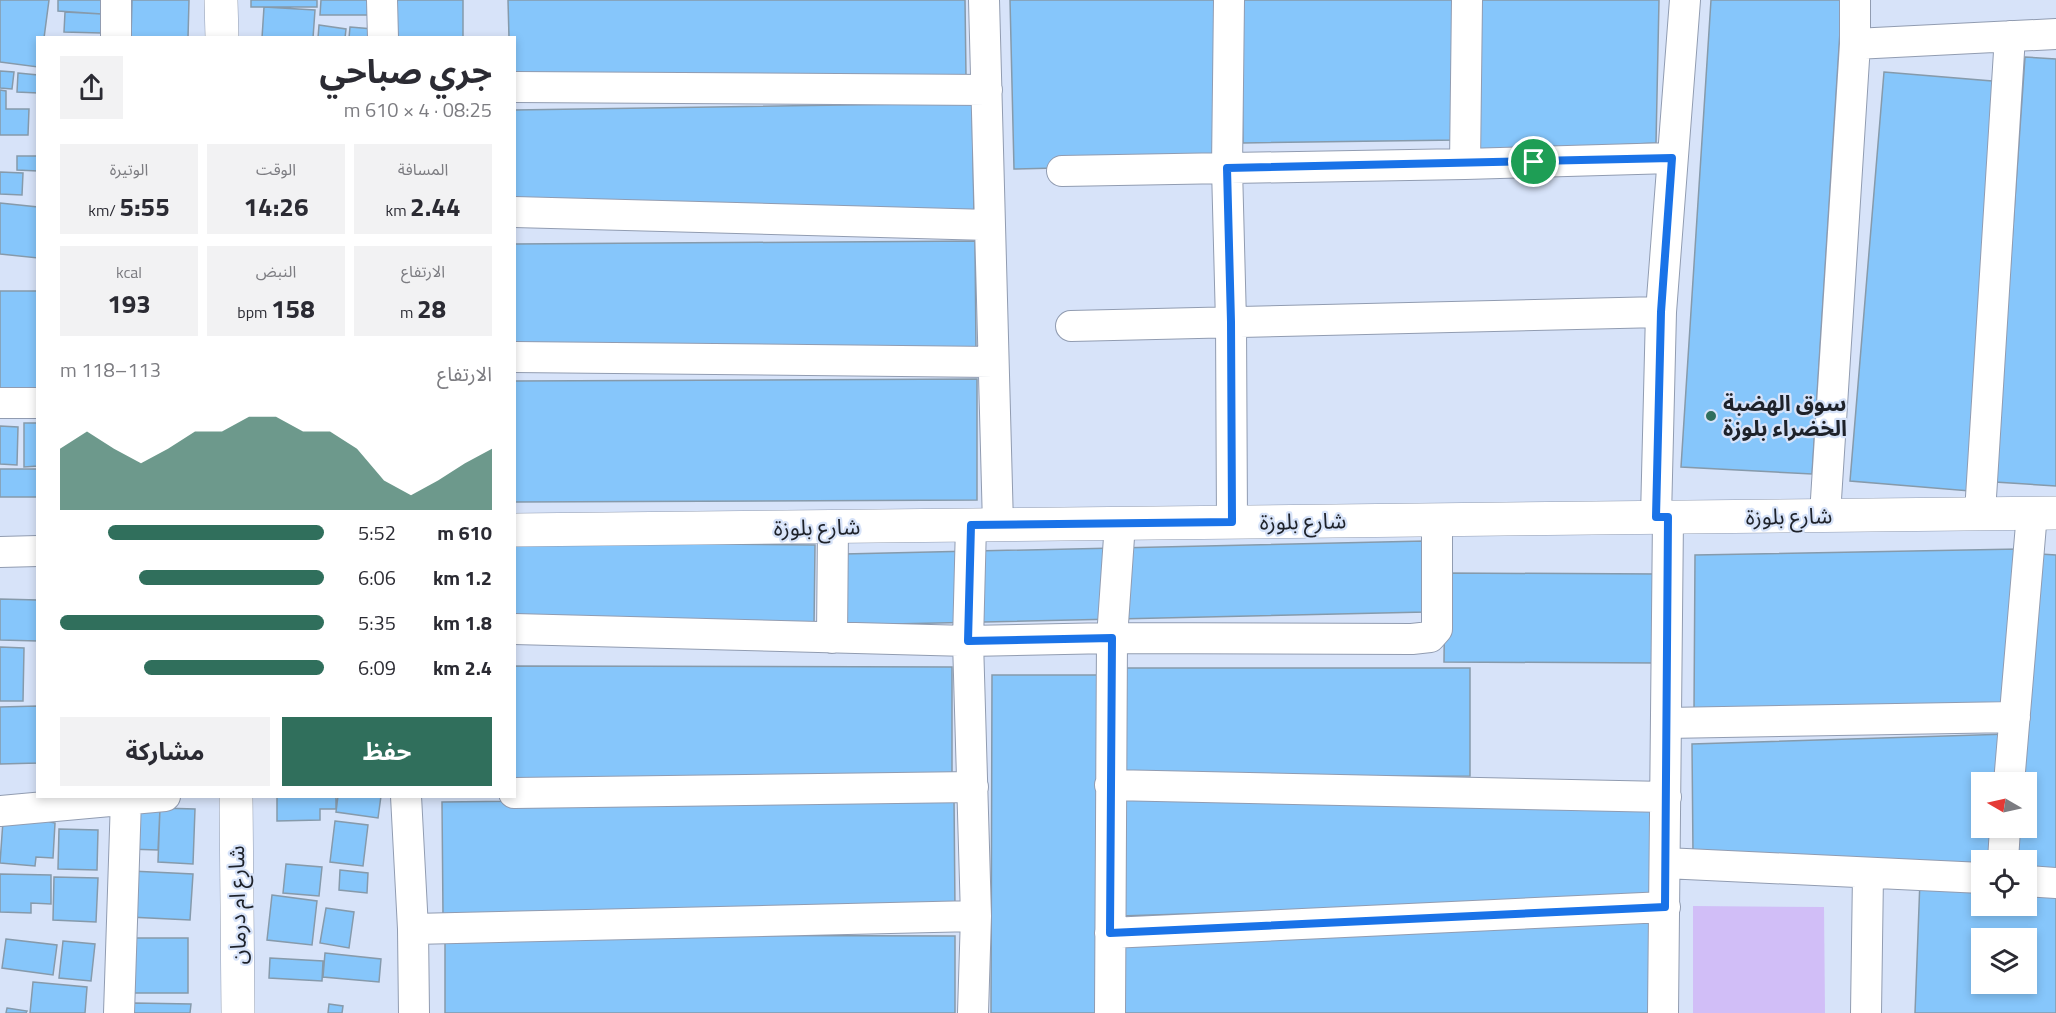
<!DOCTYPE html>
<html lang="ar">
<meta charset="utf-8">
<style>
:root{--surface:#fff;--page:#f2f2f3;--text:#2b2b33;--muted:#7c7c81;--accent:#306f5c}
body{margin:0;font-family:"Titillium Web","Noto Sans Arabic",sans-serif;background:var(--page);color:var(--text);direction:rtl;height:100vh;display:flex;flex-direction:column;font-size:22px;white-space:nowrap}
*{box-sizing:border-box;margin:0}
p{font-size:20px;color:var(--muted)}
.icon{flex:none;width:33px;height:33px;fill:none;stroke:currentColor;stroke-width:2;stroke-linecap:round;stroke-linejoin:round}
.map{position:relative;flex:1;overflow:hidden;direction:ltr}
.side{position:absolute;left:36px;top:36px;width:480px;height:762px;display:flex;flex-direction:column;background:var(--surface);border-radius:0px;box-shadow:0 3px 9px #0003;direction:rtl}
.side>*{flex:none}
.needle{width:39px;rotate:279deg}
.fabs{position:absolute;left:1971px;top:772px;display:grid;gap:12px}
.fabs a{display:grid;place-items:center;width:66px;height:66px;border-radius:0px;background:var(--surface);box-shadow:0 3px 9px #0003;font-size:30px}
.pin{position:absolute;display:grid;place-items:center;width:51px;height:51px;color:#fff;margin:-26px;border:3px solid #fff;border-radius:50%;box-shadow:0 2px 6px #0007}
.round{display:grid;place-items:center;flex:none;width:63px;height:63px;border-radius:0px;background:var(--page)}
.headline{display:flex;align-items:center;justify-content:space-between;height:102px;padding:0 24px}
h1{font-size:33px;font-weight:700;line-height:45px}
.metrics{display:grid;grid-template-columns:repeat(3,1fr);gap:9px;height:102px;padding:6px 24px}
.metrics div{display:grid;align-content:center;border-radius:0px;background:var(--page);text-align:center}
.metrics b{font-size:26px;font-weight:700}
.metrics small{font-size:16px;font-weight:400}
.metrics p{font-size:16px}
.chart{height:168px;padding:12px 24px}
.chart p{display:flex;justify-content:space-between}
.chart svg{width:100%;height:108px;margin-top:6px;fill:var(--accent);opacity:.7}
.primary-button{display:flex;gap:12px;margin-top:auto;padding:12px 24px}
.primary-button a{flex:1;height:69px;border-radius:0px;background:var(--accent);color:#fff;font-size:24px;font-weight:700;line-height:69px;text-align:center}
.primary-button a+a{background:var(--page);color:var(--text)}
ul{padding:0 24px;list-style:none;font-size:20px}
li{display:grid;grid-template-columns:96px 72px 1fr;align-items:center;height:45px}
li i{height:15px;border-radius:8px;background:var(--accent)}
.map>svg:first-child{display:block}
.green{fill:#d1bef7}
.building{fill:#86c6fb;stroke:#869aab;stroke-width:1.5;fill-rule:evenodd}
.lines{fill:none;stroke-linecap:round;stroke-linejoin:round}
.minor-casing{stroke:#919cb1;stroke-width:32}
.tertiary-casing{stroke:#919cb1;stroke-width:34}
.minor{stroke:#fff;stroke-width:30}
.tertiary{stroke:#fff;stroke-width:33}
.route-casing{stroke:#fff;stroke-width:12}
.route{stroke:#1a73e8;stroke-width:8}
.poi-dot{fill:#306f5c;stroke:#d7e3f9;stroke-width:2}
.labels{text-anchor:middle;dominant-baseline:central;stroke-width:4.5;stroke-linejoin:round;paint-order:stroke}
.poi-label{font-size:22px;font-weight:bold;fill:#1e222a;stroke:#d7e3f9;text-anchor:start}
.street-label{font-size:22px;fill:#1e222a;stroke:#d7e3f9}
</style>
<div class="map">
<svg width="2056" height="1013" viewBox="0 0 2056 1013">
<rect width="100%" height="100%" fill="#d7e3f9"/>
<path class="green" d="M1693 906 1824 907 1825 1013H1693Z"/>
<path class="building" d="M0 0H49L44 38H38V67L0 62Z
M58 0H103L102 14 58 11Z
M132 0H189L188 38H131Z
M251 0H317V7H251Z
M321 0H370V15H320Z
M392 0H463V38H393Z
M508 0H965L966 76 514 84V38H509Z
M1010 0H1217L1221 164 1014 169Z
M1241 0H1456L1458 140 1243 143Z
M1474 0H1659L1656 143 1471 152Z
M1711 0H1842L1812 474 1681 467Z
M264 7 315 10 313 38H262Z
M65 12 102 14 101 33 64 32Z
M319 25 346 29 345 38H318Z
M350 27 373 29 372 38H349Z
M2025 57 2056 59V486L1995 482Z
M0 71 14 72 12 89 0 88Z
M1884 72 2004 82 1970 491 1850 481Z
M18 73 38 75V93L17 92Z
M0 90 6 91V109H29L28 135H0Z
M972 103 974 214 514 221V110Z
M17 156H38V171L17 170Z
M0 172 23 173 22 195 0 194Z
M0 203 38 207V258L0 254Z
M975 241 976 351 514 354V244Z
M37 277 38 394 0 392V291H37Z
M977 379V500L514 502V381Z
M24 423H38V466L24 467Z
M0 426 18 427 17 465 0 464Z
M0 469H38V497H0Z
M1425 541 1426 612 846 625 844 554Z
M514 542 815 545 814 627 514 624Z
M2019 549 2007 712H1694L1695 555Z
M2040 554 2056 555V877L2026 874V861H2012L2015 828H2026V783H2019Z
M1445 573 1659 574 1658 663 1444 662Z
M0 599 38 600V641L0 640Z
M0 647 24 648 23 701H0Z
M514 666 952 667V783H514Z
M1122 668H1470V776L1122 777Z
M992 675H1102L1101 1013H991Z
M38 706V763L0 764V707Z
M2009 734 2004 783H1982V828H1999L1996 861H1982V865L1693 854 1692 744Z
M1117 795 1651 805 1655 899 1120 916Z
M277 796H336V809H320V820L277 821Z
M338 796H381L378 818 336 812Z
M954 797 955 910 443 915 442 802Z
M129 808H160L158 850 128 849Z
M160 808 195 809 193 864 158 862Z
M51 815 50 822 55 823 53 858 36 857 35 866 0 863 3 821Z
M335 821 368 825 363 866 330 862Z
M59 829 98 830 97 870 58 869Z
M286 864 322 867 319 896 283 893Z
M340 870 368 873 367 893 339 890Z
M131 871 193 874 190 920 129 917Z
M0 874 51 875V904L31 903V913L0 912Z
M54 877 98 878 96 922 53 920Z
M1920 880 1982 886V906H2026V891L2056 894V1013H1915ZM1982 939H2026V984H1982Z
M272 895 317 901 312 945 267 940Z
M326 908 354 912 349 948 320 943Z
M1654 921 1653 1013H1119L1122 942Z
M445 935 955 936V1013H445Z
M130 938H188V993H131Z
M6 939 57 945 53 975 2 968Z
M63 941 95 944 91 981 59 978Z
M325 953 381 959 379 982 323 977Z
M270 958 323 961 322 981 269 978Z
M33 982 87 987 85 1013H30Z
M134 1003 191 1004 190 1013H134Z
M329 1004 343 1006 342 1013H328Z
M7 1008 27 1011 26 1013H6Z"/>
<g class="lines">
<defs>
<path id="minor" d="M382 0 383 38
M984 0 998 525
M1229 0 1227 168 1231 322 1232 522
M116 38V0
M1855 44 2056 34
M514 87 987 90
M1465 164 1467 0
M1062 171 1465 164 1672 158
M514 212 989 225
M1071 326 1661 312
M514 357 993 362
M0 403H38
M1980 513 2010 36
M1825 515 1855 44V0
M1656 517 1661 312 1685 0
M971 525 968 641 976 916 973 1013
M0 552 38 551
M514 629 968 641 1112 638 1412 639 1430 637 1437 629V520
M832 638 833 527
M1666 723 2015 717
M2009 783 2032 513
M1110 785 1666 797
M514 793 973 787
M406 796 413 929 414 1013
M0 811 165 796
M2003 861 2005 828
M1665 863 1982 878
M2026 881 2056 883
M413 929 976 916
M1110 933 1665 907
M119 1013 126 799
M1110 1013 1112 638 1120 523
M1663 1013 1668 517
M1866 1013 1868 874"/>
<path id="tertiary" d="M221 0 222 38
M514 530 2056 513
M236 796 238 1013"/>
</defs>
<use href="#minor" class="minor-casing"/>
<use href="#tertiary" class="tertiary-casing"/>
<use href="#minor" class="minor"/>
<use href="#tertiary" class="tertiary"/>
</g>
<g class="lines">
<defs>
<path id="route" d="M1672 158 1661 312 1656 517H1668L1665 907 1110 933 1112 638 968 641 971 525 1232 522 1231 322 1227 168Z"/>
</defs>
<use href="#route" class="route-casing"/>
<use href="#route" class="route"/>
</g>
<circle class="poi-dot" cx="1711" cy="416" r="6"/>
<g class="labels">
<g class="poi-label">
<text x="1723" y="403">سوق الهضبة<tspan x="1723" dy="25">الخضراء بلوزة</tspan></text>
</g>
<g class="street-label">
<text transform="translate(1789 516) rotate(-1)">شارع بلوزة</text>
<text transform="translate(1303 521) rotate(-1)">شارع بلوزة</text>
<text transform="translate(817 527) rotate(-1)">شارع بلوزة</text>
<text transform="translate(237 905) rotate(-91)">شارع ام درمان</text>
</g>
</g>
</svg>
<div class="fabs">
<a><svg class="needle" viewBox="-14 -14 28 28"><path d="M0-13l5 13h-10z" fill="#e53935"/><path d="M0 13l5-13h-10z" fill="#7c7c81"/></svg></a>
<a><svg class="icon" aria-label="locate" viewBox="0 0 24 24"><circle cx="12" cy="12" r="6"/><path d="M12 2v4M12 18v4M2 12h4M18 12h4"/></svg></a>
<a><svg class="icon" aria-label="layers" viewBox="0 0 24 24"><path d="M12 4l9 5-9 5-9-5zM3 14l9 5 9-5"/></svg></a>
</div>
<div class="pin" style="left:1534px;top:162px;background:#1e9e55"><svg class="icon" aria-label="arrive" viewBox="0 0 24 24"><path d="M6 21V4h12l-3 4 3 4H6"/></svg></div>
<section class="side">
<div class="headline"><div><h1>جري صباحي</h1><p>08:25 · 4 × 610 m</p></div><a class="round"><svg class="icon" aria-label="share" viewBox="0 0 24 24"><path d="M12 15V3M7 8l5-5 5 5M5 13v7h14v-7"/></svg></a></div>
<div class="metrics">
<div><p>المسافة</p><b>2.44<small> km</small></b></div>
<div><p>الوقت</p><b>14:26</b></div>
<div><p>الوتيرة</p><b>5:55<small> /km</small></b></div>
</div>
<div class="metrics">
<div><p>الارتفاع</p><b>28<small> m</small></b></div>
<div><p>النبض</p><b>158<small> bpm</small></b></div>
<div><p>kcal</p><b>193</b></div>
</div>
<div class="chart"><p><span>الارتفاع</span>113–118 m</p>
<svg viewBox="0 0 160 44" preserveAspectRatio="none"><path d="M0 44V19L10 12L20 19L30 25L40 19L50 12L60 12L70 6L80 6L90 12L100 12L110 19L120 32L130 38L140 32L150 25L160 19V44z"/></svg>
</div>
<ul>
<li><b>610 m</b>5:52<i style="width:82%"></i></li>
<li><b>1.2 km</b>6:06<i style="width:70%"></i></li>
<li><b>1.8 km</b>5:35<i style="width:100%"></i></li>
<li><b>2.4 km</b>6:09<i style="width:68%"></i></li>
</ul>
<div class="primary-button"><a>حفظ</a><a>مشاركة</a></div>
</section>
</div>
